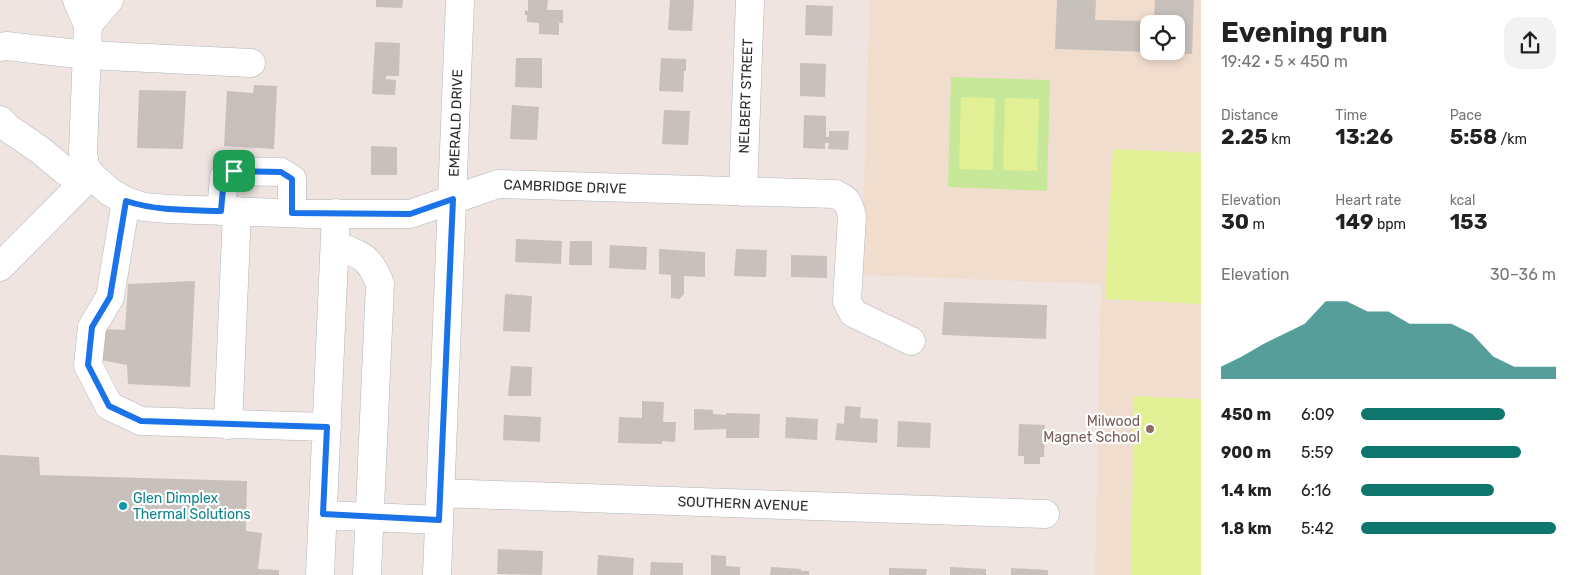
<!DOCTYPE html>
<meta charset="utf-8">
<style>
:root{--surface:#fff;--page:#f2f2f2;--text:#222;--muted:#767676;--accent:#0f766e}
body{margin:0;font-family:Rubik,sans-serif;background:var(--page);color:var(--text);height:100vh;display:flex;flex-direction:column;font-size:19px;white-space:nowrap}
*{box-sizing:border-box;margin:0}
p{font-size:16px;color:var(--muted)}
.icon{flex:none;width:28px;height:28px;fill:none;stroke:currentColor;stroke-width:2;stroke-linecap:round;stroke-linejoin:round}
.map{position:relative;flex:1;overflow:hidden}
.drawer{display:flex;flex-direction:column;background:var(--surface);width:375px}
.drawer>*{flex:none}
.fabs{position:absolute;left:1140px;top:15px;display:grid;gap:10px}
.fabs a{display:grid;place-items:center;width:45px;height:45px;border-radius:10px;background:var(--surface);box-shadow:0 2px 8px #0003;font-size:25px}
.pin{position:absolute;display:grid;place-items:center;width:42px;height:42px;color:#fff;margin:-21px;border-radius:10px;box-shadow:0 2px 8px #0006}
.round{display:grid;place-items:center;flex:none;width:52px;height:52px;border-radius:15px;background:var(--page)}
.head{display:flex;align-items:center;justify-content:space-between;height:85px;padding:0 20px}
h1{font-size:28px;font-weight:700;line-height:38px}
.metrics{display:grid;grid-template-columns:repeat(3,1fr);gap:8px;height:85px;padding:5px 20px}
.metrics div{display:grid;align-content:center}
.metrics b{font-size:21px;font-weight:700}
.metrics small{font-size:14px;font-weight:400}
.metrics p{font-size:14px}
.chart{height:140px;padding:10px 20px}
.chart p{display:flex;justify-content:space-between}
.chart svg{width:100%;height:90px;margin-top:5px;fill:var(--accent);opacity:.7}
ul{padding:0 20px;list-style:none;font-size:16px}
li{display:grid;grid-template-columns:80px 60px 1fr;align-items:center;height:38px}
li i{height:12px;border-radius:6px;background:var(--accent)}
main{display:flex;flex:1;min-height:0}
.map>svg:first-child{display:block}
.education{fill:#f1ddce;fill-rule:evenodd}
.green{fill:#c8e899}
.pitch{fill:#e1f094}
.building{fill:#c8c0ba}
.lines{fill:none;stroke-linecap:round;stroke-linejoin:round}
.minor-casing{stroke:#afb6bd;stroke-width:29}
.minor{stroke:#fff;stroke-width:28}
.route-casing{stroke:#fff;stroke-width:10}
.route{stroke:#1a73e8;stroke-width:6}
.education-dot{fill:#8d6e63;stroke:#fff;stroke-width:2}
.culture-dot{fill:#0f9aa8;stroke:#fff;stroke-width:2}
.labels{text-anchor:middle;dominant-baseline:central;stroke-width:4.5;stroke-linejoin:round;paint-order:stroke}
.street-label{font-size:14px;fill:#2d2d2d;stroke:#fff}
.education-label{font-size:14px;fill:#785e54;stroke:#fff;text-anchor:end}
.culture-label{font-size:14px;fill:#0d838f;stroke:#fff;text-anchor:start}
</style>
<main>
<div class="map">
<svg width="1201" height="575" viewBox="0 0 1201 575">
<rect width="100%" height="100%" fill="#efe4df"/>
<path class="education" d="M870 0H1201V575H1095L1101 284 861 275ZM1149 24H1176V51H1149Z"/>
<path class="green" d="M951 77 1050 80 1047 191 948 187Z"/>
<path class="pitch" d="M961 97 995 98 993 170 959 169Z
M1005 98 1039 99 1037 171 1003 170Z
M1113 149 1201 153V304L1105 299Z
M1134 396 1201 399V575H1131Z"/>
<path class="building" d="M376 0H403L402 8 376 7Z
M528 0H548L547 10H563V23H559V35L539 34V23L527 22V15H525V10L528 11Z
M670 0H694L692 31 668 30Z
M1057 0H1096L1095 20 1154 21 1155 0H1194L1192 54 1167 53V51H1176V24H1149V52L1055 49Z
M806 5 833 6 832 36 805 35Z
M375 42 400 43 399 76H386V79L396 80 395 95 372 94Z
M516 58H542V88L515 87Z
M661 58 686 59V71H684L683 92 659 91Z
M800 63 826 64 825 97 800 96Z
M254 85 277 86 274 149 224 146 227 91 253 93Z
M139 90 186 91 183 149 137 148Z
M512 105 539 107 537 140 510 139Z
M664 110 690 111 688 145 662 144Z
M804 115 826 116V137H829V131H849L848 150 828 149 829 143H825V149L803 148Z
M371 146 397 147V175H371Z
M516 239 562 241 561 264 515 262Z
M570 241H592V265H569Z
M610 245 647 247 646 270 609 268Z
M659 249 705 252V277L684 276V294L679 299 671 298V275L659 274Z
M736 249 767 250 766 277 734 276Z
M791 255 827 256V278L791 277Z
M195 281 190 387 128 384 127 365 96 359 99 329 125 330 128 284Z
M505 294 532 296 530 332 503 331Z
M944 302 1047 305 1046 339 942 335Z
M511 366 532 367 531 396H508Z
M642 401 664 402 663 422H676L675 442 662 441V444L618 443 619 417 642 418Z
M845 406 861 407 860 418 878 419 877 443 835 440 837 423 844 424Z
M694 409 713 410V414L726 415V413L760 414 759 438H726V429L694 430Z
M504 415 541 417 540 442 503 440Z
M786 417 818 419 817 440 785 438Z
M898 421 931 423 930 448 897 447Z
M1019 424 1045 425 1044 457H1040V464H1024V456H1018Z
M0 455 39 457 40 475 247 481 246 531 262 533 258 569 279 570V575H0Z
M498 549 543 551 542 575 497 574Z
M598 555 634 558 633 575H597Z
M711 555 726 556V566L740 567V575H711Z
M651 562 683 563V575H650Z
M771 567 801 569V571H809V575H770Z
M950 567 986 569V575H950Z
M889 568 927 569 926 575H889Z
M1011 568 1048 570V575H1011Z"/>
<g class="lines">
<defs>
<path id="minor" d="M77 0 88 25 83 152 85 166 91 175 110 192 126 201 144 207 169 209 310 214H410L498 184 835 194C848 200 848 202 852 216L847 301 853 313 911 341
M88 25 109 0
M0 47 6 46 87 55 251 63
M0 120 8 128 40 150 64 170 70 174 91 175
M743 192 750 0
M126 201 110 297 92 327 88 365 109 406 141 421 327 427
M221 211 224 177 234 171 281 172 292 179V213
M335 246C361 254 370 257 380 284L367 575
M0 267 91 175
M228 425 237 211
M440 493 1045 514
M323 515 439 520
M320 575 336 213
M437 575 460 0"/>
</defs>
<use href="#minor" class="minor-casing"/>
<use href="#minor" class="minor"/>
</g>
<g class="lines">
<defs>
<path id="route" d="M234 171 281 172 292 179V213L410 214 453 199 439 520 323 514 327 427 141 421 109 406 88 365 92 327 110 297 126 201C157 211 188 210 221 211L224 177Z"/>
</defs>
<use href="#route" class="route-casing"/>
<use href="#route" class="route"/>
</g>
<circle class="education-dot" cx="1150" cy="429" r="5"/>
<circle class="culture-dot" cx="123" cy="506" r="5"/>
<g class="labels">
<g class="street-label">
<text transform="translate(746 96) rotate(-88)">NELBERT STREET</text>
<text transform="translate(456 123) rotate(-88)">EMERALD DRIVE</text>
<text transform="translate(565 187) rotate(2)">CAMBRIDGE DRIVE</text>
<text transform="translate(743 504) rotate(2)">SOUTHERN AVENUE</text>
</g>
<g class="education-label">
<text x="1140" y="421">Milwood<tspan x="1140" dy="16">Magnet School</tspan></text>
</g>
<g class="culture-label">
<text x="133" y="498">Glen Dimplex<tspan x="133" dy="16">Thermal Solutions</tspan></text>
</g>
</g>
</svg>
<div class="fabs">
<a><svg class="icon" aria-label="locate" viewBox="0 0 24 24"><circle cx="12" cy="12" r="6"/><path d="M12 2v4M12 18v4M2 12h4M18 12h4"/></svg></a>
</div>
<div class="pin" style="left:234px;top:171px;background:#1e9e55"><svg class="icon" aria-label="arrive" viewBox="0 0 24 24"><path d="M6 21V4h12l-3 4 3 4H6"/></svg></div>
</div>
<section class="drawer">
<div class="head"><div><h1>Evening run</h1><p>19:42 · 5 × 450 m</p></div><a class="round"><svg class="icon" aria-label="share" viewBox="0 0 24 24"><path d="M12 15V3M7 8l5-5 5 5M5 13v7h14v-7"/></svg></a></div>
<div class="metrics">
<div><p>Distance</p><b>2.25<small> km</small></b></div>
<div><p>Time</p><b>13:26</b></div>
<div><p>Pace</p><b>5:58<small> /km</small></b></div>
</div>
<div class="metrics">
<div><p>Elevation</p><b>30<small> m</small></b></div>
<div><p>Heart rate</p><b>149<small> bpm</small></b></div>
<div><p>kcal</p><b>153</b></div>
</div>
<div class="chart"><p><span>Elevation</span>30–36 m</p>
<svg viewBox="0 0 160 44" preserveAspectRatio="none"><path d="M0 44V38L10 33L20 27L30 22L40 17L50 6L60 6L70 11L80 11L90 17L100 17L110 17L120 22L130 33L140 38L150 38L160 38V44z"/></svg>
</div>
<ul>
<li><b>450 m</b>6:09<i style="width:74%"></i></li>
<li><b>900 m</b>5:59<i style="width:82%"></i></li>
<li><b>1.4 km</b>6:16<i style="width:68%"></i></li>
<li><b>1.8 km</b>5:42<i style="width:100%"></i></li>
</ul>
</section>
</main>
